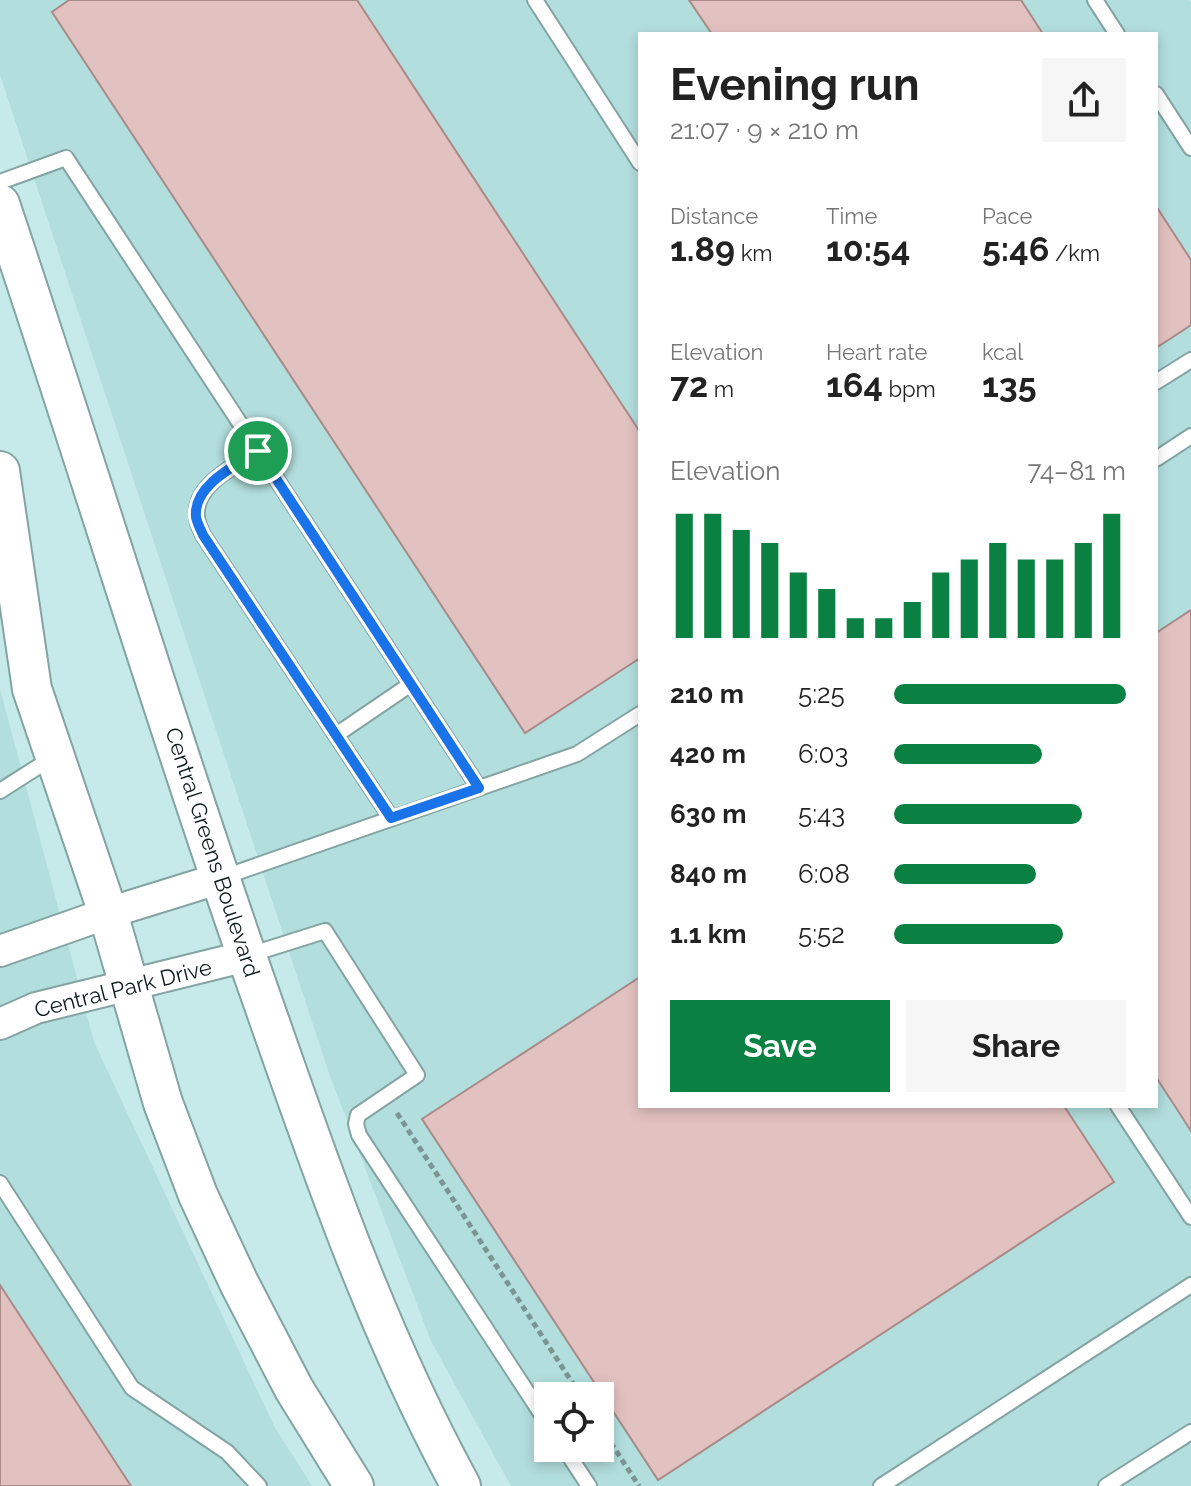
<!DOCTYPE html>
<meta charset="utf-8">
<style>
:root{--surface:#fff;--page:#f6f6f6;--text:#222;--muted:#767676;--accent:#0b8043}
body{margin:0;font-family:Raleway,sans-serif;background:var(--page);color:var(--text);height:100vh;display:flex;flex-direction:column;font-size:30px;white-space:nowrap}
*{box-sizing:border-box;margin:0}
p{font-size:26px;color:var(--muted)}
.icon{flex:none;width:44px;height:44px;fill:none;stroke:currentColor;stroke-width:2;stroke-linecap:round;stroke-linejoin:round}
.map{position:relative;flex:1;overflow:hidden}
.drawer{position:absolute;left:638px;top:32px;width:520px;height:1076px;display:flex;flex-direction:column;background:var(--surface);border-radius:0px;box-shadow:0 4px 12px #0003}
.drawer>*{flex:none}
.controls{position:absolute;left:534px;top:1382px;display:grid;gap:16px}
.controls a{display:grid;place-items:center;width:80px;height:80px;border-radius:0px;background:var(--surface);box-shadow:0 4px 12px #0003;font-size:40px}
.pin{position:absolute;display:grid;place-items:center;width:68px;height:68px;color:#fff;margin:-34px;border:4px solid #fff;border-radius:50%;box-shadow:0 2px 8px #0007}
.round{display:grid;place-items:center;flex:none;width:84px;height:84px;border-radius:0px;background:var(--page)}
.head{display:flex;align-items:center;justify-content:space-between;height:136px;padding:0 32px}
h1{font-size:44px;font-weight:700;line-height:60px}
.figures{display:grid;grid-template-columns:repeat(3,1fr);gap:12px;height:136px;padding:8px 32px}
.figures div{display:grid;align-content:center}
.figures b{font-size:34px;font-weight:700}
.figures small{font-size:22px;font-weight:400}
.figures p{font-size:22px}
.chart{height:224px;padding:16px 32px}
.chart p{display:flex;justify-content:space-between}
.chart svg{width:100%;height:144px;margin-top:8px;stroke:var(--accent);stroke-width:6}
.button{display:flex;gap:16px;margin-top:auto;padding:16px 32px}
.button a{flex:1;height:92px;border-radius:0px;background:var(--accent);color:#fff;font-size:32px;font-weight:700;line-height:92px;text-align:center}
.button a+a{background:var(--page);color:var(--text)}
ul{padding:0 32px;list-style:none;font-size:26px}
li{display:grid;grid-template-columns:128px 96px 1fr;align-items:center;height:60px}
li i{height:20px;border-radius:10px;background:var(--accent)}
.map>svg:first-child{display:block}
.built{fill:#b2dedd;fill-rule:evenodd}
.building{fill:#e2c2c0;stroke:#a98b89;stroke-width:2}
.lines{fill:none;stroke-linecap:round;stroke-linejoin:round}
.service-casing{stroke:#83a4a3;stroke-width:18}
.minor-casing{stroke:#83a4a3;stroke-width:34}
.tertiary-casing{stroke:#83a4a3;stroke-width:42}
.path{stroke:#7b9494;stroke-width:5;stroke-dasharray:6 4;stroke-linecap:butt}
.service{stroke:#fff;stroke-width:14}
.minor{stroke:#fff;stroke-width:30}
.tertiary{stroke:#fff;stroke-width:38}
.route-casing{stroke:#fff;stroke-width:16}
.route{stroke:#1a73e8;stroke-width:10}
.labels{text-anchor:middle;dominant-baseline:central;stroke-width:7;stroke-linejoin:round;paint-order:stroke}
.street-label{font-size:22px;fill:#0f1c1c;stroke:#fff}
</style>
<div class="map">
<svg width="1191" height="1486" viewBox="0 0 1191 1486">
<rect width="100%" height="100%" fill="#c6e9e9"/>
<path class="built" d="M0 0H1189L1191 3V1486H511L431 1341 329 1073 0 75ZM640 34H1156V1106H640ZM548 1396H600V1448H548Z
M0 689 94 1042 274 1426 312 1486H0Z"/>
<path class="building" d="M69 0H357L640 432V658L525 733 52 12Z
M689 0H1021L1043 34H712Z
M1156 206 1191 260V325L1156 348Z
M1191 610V1131L1156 1077V633Z
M640 977V1106H1064L1114 1182 658 1480 422 1119Z
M0 1285 131 1486H0Z"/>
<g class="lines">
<defs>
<path id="service" d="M535 0 640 163
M1095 0 1117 34
M1156 94 1191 148
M0 182 66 158 479 788
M1156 382 1191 360
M258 451C235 466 193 485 197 517 197 523 201 530 203 535L391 818
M1156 459 1191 436
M336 735 411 684
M0 791 55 756
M221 878 577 754 640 714
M249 955 325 931 417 1075 358 1115 356 1124 359 1135 548 1424
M1118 1106 1191 1217
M0 1183 132 1388 227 1452 259 1486
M564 1448 589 1486
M881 1486 1191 1285
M1106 1486 1191 1432"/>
<path id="minor" d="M0 951 108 913 221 878
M0 1024 36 1008 247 956"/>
<path id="tertiary" d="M0 204C90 472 172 744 266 1011 322 1172 379 1336 461 1486
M0 471 32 689 108 913 163 1103 198 1195 239 1283 294 1389 354 1486"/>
</defs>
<use href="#service" class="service-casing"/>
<use href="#minor" class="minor-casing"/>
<use href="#tertiary" class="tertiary-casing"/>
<path class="path" d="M397 1113 581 1396
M600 1426 639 1486"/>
<use href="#service" class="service"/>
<use href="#minor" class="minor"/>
<use href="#tertiary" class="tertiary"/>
</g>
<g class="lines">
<defs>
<path id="route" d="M258 451 479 788 391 818 203 535C201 530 197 523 196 517 193 485 235 466 258 451Z"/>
</defs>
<use href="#route" class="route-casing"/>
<use href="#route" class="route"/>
</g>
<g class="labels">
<g class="street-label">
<text transform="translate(213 852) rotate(72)">Central Greens Boulevard</text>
<text transform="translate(123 988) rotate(-14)">Central Park Drive</text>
</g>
</g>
</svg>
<div class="controls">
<a><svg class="icon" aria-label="locate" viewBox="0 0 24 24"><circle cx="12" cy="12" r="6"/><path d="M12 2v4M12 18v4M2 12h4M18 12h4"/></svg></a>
</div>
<div class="pin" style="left:258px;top:451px;background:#1e9e55"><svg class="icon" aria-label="arrive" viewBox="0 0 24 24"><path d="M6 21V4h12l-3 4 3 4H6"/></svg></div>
<section class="drawer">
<div class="head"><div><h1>Evening run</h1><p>21:07 · 9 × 210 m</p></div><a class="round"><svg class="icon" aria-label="share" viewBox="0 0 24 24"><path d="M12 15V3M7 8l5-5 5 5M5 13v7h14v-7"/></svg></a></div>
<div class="figures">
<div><p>Distance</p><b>1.89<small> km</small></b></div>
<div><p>Time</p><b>10:54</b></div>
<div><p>Pace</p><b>5:46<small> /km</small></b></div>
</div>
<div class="figures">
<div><p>Elevation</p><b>72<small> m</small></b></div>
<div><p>Heart rate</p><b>164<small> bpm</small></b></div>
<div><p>kcal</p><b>135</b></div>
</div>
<div class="chart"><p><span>Elevation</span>74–81 m</p>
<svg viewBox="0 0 160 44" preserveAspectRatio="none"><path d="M5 44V6M15 44V6M25 44V11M35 44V15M45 44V24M55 44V29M65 44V38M75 44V38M85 44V33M95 44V24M105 44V20M115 44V15M125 44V20M135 44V20M145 44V15M155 44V6"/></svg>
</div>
<ul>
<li><b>210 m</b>5:25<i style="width:100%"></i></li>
<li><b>420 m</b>6:03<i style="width:64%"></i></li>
<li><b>630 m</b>5:43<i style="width:81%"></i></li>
<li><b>840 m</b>6:08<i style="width:61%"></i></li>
<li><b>1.1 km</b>5:52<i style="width:73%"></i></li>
</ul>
<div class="button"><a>Save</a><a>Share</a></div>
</section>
</div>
